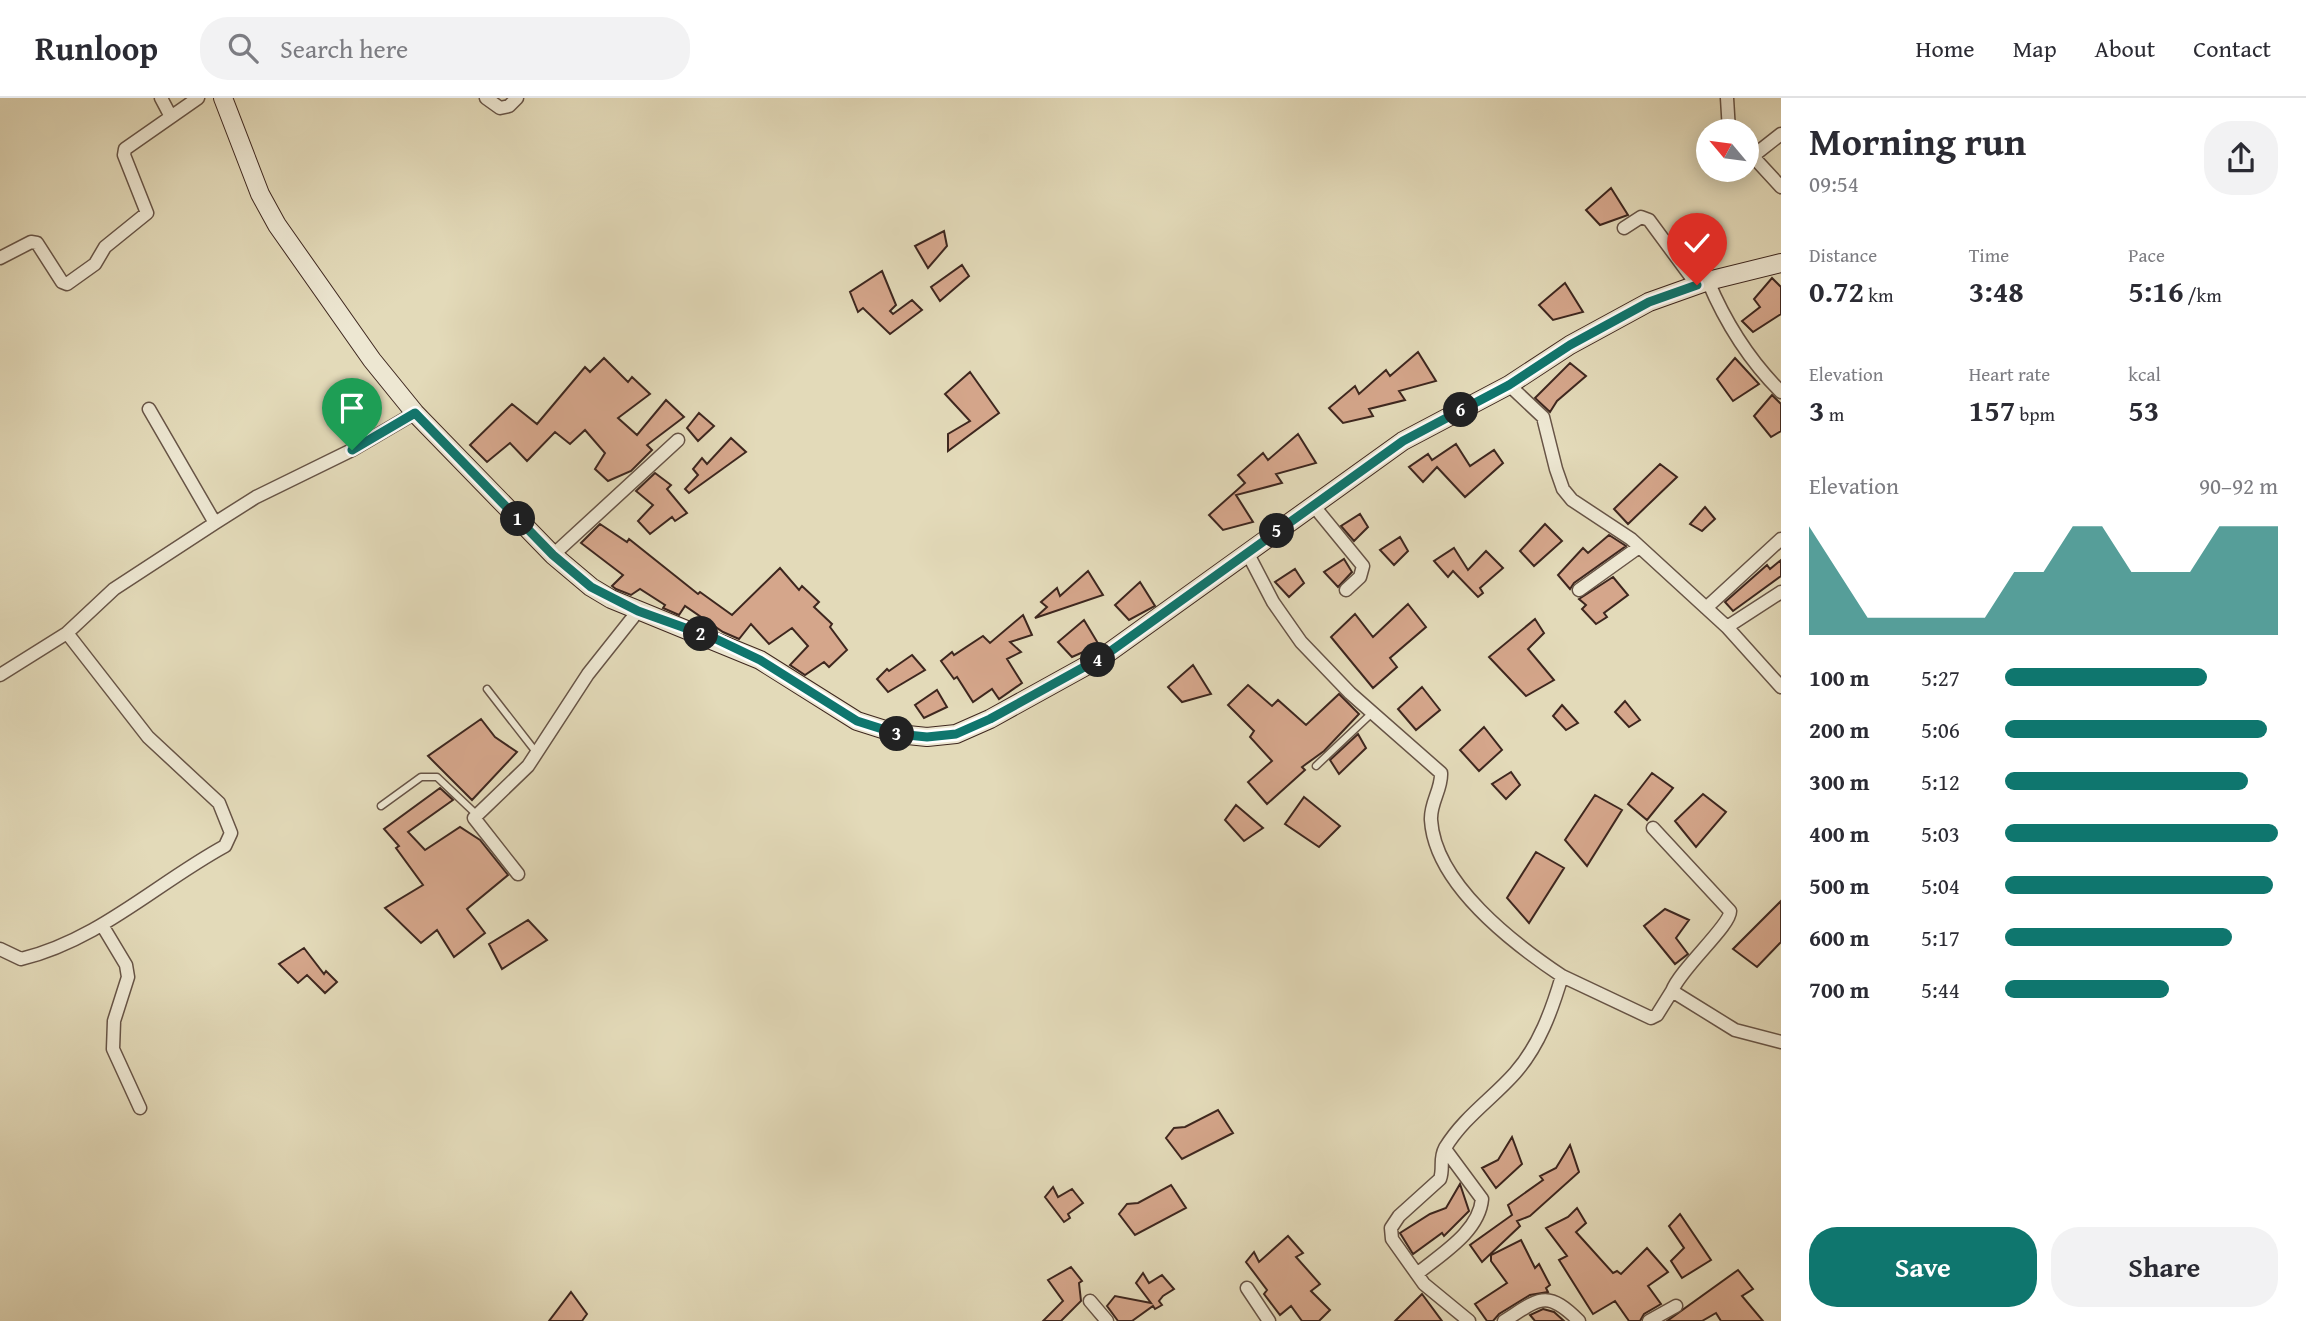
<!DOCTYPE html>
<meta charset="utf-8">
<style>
:root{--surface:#fff;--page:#f2f2f3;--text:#2b2b33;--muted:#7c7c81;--line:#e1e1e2;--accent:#0f766e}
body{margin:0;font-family:"Gentium Book Plus",serif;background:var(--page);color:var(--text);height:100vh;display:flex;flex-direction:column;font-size:26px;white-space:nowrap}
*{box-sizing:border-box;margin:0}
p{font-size:23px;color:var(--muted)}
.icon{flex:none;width:38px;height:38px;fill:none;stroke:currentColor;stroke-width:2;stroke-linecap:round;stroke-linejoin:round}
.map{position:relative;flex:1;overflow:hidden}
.side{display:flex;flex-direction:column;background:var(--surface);width:525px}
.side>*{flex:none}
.needle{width:46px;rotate:299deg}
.buttons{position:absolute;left:1696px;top:21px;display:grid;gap:14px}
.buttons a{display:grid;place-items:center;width:63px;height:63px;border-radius:50%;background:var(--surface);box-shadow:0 4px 18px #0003;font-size:35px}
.pin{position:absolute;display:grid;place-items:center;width:60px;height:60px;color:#fff;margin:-72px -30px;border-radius:50% 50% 50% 0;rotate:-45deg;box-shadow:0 0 7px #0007}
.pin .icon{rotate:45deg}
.km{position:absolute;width:35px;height:35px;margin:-18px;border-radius:50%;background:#222;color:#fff;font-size:19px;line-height:35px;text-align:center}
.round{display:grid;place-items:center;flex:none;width:74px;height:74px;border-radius:28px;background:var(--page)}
.headline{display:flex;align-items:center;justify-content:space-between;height:119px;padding:0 28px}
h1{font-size:38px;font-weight:700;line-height:52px}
.figures{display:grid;grid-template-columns:repeat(3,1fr);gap:10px;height:119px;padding:7px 28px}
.figures div{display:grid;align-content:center}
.figures b{font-size:30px;font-weight:700}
.figures small{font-size:19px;font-weight:400}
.figures p{font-size:19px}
.chart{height:196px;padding:14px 28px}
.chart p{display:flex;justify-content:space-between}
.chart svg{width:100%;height:126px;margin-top:7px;fill:var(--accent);opacity:.7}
.primary-button{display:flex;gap:14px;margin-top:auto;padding:14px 28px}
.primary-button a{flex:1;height:80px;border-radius:28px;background:var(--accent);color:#fff;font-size:28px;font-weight:700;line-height:80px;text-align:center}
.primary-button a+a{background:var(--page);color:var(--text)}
ul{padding:0 28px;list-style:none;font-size:23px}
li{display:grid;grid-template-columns:112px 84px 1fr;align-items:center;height:52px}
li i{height:18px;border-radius:9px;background:var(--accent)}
header{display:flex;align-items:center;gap:42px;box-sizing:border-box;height:98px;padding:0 35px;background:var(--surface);border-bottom:2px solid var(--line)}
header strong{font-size:33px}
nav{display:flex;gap:38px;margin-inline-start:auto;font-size:24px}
.search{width:490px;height:63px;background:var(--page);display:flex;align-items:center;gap:18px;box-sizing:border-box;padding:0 24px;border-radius:28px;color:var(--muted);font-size:26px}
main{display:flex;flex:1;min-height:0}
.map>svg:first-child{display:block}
.building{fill:#d5a68b;stroke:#3e271f;stroke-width:2}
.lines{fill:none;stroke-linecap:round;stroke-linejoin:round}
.lane-casing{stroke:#675446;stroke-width:9}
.street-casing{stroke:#675446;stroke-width:15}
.secondary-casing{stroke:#3e271f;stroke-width:20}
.lane{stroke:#ede7d2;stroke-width:6}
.street{stroke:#ede7d2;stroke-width:12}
.secondary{stroke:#ede7d2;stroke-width:18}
.route-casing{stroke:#fff;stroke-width:14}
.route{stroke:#0f766e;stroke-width:9}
</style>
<header>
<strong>Runloop</strong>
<div class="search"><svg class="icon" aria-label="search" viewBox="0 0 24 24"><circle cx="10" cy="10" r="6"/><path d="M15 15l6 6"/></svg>Search here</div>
<nav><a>Home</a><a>Map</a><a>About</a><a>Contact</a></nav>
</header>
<main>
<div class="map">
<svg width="1781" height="1223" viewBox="0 0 1781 1223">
<rect width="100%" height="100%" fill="#e3dab9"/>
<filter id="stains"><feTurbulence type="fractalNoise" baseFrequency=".00286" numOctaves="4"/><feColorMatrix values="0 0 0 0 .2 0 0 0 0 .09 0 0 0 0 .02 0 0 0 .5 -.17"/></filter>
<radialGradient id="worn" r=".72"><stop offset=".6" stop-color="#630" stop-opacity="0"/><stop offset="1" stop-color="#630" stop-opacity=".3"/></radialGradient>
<path class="building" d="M1611 90 1628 117 1600 127 1586 112Z
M944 133 947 148 928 170 915 148Z
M962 167 969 178 940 203 931 189Z
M882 173 896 207 890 213 893 216 912 202 922 212 890 236 863 210 858 214 850 194Z
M1772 180 1781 189V216L1753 234 1742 223 1760 209 1754 201Z
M1565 185 1583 214 1553 222 1539 207Z
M1418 254 1436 283 1399 293 1405 302 1369 311 1373 318 1343 325 1329 310 1355 288 1359 296 1386 272 1390 278Z
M604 260 628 284 632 279 650 296 618 320 637 337 666 302 684 319 647 347 652 352 631 373 608 383 595 371 605 355 585 332 570 346 555 334 527 363 510 345 487 364 470 347 512 306 537 326 585 269 590 274Z
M1735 260 1759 286 1733 303 1717 281Z
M1570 265 1586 278 1557 303 1550 314 1535 300Z
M970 274 999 315 948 353V336L970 323 945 296Z
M1772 297 1781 306V333L1771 339 1754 318Z
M699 315 714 328 698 343 687 330Z
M1298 336 1316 365 1276 376 1282 385 1236 397 1253 424 1223 432 1209 417 1245 385 1238 377 1263 355 1268 362Z
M731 340 746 354 689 395 685 391 698 377 693 371 702 360 707 366Z
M1456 346 1470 368 1494 352 1503 365 1465 399 1437 369 1423 384 1409 369 1428 356 1432 362Z
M1660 366 1677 379 1628 426 1614 411Z
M655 375 671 387 667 391 687 415 675 423 672 419 650 436 638 423 653 407 636 393Z
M1705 409 1715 421 1702 433 1690 426Z
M1360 416 1368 429 1354 443 1341 428Z
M600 426 627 444 629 441 698 496 700 494 732 517 780 470 799 492 802 488 819 504 814 509 832 526 830 529 847 552 829 569 824 564 805 577 790 567 808 548 792 530 769 546 751 526 739 541 723 534 685 508 679 517 663 510 665 507 640 491 631 497 616 491 612 488 623 477 581 445Z
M1545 426 1562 443 1534 468 1520 453Z
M1609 437 1626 448 1574 485 1570 491 1558 477 1583 450 1588 455Z
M1400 439 1408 453 1394 467 1380 452Z
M1454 450 1468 472 1486 453 1503 470 1480 490 1483 495 1478 499 1453 473 1448 479 1434 463Z
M1344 461 1352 474 1338 489 1324 474Z
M1781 462V478L1733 513 1725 504 1767 467 1770 471Z
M1295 471 1304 485 1289 499 1275 484Z
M1088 473 1103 497 1035 520 1047 509 1041 504 1057 490 1060 498Z
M1613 479 1628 497 1604 515 1607 519 1596 526 1582 511 1586 507 1579 501Z
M1140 484 1155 508 1129 522 1115 507Z
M1408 506 1426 529 1390 560 1397 569 1373 590 1331 539 1355 516 1373 539Z
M1023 517 1032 537 1010 544 1021 554 1007 561 1022 585 999 601 992 591 973 604 957 579 954 581 941 563 952 554 954 557 983 538 990 545Z
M1535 521 1544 535 1528 551 1554 582 1526 598 1489 559Z
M1084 522 1099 547 1072 559 1058 544Z
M912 557 925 572 888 594 877 581 887 571 889 573Z
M1193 567 1211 596 1182 604 1168 589Z
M1248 587 1272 608 1278 602 1306 627 1339 596 1359 616 1324 653 1302 669 1305 672 1267 706 1248 684 1272 663 1250 639 1254 633 1228 607Z
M1422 589 1440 612 1416 632 1398 611Z
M937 592 947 609 924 620 915 607Z
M1625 603 1640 622 1629 629 1615 614Z
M1562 607 1578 625 1566 632 1553 618Z
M481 621 495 639 517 654 472 702 428 658Z
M1484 629 1502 652 1479 673 1460 652Z
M1358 636 1366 650 1339 676 1330 662Z
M1511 674 1520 687 1506 701 1492 686Z
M1652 675 1673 690 1647 722 1628 706Z
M440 690 453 702 408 734 425 752 460 729 480 742 508 777 467 811 485 835 454 859 437 832 421 845 385 810 423 787 396 750 399 748 384 731Z
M1703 696 1726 714 1696 749 1675 723Z
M1595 697 1622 712 1587 768 1565 742Z
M1304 699 1340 728 1319 749 1285 726Z
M1236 707 1263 730 1244 743 1225 722Z
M1536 754 1564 770 1529 825 1507 800Z
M1781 803V844L1757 869 1733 851Z
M1665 811 1689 822 1676 840 1688 856 1675 866 1644 828Z
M528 822 547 842 502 871 489 846Z
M304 850 324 876 326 873 337 884 325 895 307 877 298 885 279 866Z
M1218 1012 1233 1035 1182 1061 1166 1040 1174 1030 1185 1029Z
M1512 1039 1522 1066 1496 1090 1482 1070 1498 1062Z
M1570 1047 1579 1074 1530 1118 1517 1123 1520 1128 1482 1164 1470 1147 1512 1117 1508 1107 1543 1082 1540 1078 1556 1070Z
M1460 1086 1469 1113 1444 1138 1442 1135 1413 1156 1400 1135 1430 1116 1446 1110Z
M1171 1087 1186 1110 1135 1137 1119 1116 1127 1106 1138 1105Z
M1053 1089 1058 1099 1072 1091 1083 1105 1068 1116 1070 1120 1064 1124 1045 1099Z
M1577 1110 1586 1125 1576 1134 1613 1175 1617 1173 1621 1176 1647 1150 1668 1174 1648 1188 1661 1206 1644 1216 1640 1223H1629L1615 1203 1593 1216 1559 1162 1567 1158 1546 1130 1568 1119Z
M1680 1116 1711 1162 1682 1180 1671 1163 1684 1150 1669 1128Z
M1288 1138 1303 1155 1296 1159 1320 1186 1311 1193 1330 1212 1319 1223H1302L1291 1208 1280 1217 1264 1196 1267 1192 1246 1164 1254 1154 1259 1164Z
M1521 1142 1535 1170 1539 1166 1550 1187 1546 1190 1548 1194 1530 1197 1499 1216 1493 1223H1487L1475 1206 1507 1185 1491 1163V1157Z
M1071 1169 1082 1183 1079 1185 1081 1203 1061 1223H1043L1063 1203 1048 1182Z
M1738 1172 1753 1191 1742 1198 1763 1223H1721L1716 1215 1702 1223H1667Z
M1143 1175 1149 1185 1162 1177 1174 1191 1163 1198 1159 1203 1162 1207 1155 1211 1153 1208 1132 1223H1118L1107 1208 1115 1198 1151 1205 1136 1185Z
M571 1194 587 1216 582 1223H549Z
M1422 1196 1442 1223H1395Z
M1543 1211 1554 1214 1564 1223H1535L1530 1217Z"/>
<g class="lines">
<defs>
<path id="lane" d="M487 591 536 654
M1316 668 1372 615
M381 708 421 679H437L476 716"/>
<path id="street" d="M161 0 170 17
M486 0 500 10 509 8 517 0
M1727 0 1729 33
M1746 51 1781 89
M1753 58 1781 36
M1624 130 1641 119 1649 122 1697 187
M0 160 31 144 37 145 62 184 67 186 95 166 105 149 147 115 124 57 125 51 198 0
M1708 183C1726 226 1748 261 1781 294
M1509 287 1543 319 1556 371 1563 391 1572 402 1631 441 1727 529 1781 589
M149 311 215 425
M1313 407 1363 468 1360 479 1346 492
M1248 456 1273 504 1301 544 1350 595 1441 675C1442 691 1430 705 1431 722 1435 786 1514 846 1562 878 1552 912 1539 948 1515 975 1492 1001 1464 1019 1445 1050 1439 1061 1444 1070 1440 1081L1399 1118 1391 1130 1392 1141 1424 1186 1469 1223
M553 457 678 342
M1579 492 1639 449
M1706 510 1781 441
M1727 529 1781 494
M0 577 67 535 114 491 215 425 256 399 352 352 415 315
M1653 730 1730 813C1731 827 1681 870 1672 893L1735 932 1781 944
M518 776 474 720 528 668 588 576 638 513
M102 827 126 867 128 879 114 923 113 951 140 1010
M0 851 21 861C99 842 157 785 225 748L231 735 219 705 148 639 67 535
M1562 878 1651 920 1657 917 1672 893
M1417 1176C1441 1156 1479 1134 1482 1101L1445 1051
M1247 1190 1269 1223
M1090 1203 1107 1223
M1504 1223C1539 1201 1546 1190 1579 1223
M1649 1223 1676 1208"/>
<path id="secondary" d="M223 0 260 96 277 127 372 262 415 315 553 457 591 489 611 501 760 562 857 623 898 636 927 639 956 636 990 621 1104 558 1403 343 1509 287 1570 247 1649 204 1708 183 1781 165"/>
</defs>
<use href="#lane" class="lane-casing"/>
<use href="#street" class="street-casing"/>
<use href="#secondary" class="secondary-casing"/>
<use href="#lane" class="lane"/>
<use href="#street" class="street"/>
<use href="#secondary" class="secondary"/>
</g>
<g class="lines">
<defs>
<path id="route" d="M352 352 415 315 553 457 591 489 638 513 716 541 760 562 857 623 898 636 927 639 956 636 990 621 1104 558 1403 343 1509 287 1570 247 1649 204 1697 187"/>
</defs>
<use href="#route" class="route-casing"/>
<use href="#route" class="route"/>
</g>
<rect width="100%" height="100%" filter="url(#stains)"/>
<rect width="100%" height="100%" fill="url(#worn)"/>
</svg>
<div class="buttons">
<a><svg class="needle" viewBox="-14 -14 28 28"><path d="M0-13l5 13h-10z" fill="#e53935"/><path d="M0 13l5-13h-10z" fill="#7c7c81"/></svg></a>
</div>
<div class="pin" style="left:352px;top:352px;background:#1e9e55"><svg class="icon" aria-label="arrive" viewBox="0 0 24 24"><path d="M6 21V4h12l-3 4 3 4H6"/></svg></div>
<div class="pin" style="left:1697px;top:187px;background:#d93025"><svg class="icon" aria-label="check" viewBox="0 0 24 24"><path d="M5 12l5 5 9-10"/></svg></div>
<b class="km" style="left:518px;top:421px">1</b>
<b class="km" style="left:701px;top:536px">2</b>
<b class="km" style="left:897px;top:636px">3</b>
<b class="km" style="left:1098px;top:562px">4</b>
<b class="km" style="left:1277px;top:433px">5</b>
<b class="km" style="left:1461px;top:312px">6</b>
</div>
<section class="side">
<div class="headline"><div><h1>Morning run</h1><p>09:54</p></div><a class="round"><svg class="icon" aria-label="share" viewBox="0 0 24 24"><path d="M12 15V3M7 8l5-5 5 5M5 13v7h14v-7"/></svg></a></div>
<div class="figures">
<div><p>Distance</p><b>0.72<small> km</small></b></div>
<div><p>Time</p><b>3:48</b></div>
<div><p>Pace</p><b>5:16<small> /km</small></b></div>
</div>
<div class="figures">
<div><p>Elevation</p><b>3<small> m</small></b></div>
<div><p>Heart rate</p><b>157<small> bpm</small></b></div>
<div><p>kcal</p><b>53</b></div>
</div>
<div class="chart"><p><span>Elevation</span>90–92 m</p>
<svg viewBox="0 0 160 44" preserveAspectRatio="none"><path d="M0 44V6L10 22L20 38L30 38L40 38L50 38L60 38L70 22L80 22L90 6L100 6L110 22L120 22L130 22L140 6L150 6L160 6V44z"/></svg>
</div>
<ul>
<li><b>100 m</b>5:27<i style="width:74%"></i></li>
<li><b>200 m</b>5:06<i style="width:96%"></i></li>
<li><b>300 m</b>5:12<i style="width:89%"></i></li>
<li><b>400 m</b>5:03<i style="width:100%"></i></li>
<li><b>500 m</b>5:04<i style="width:98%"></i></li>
<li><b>600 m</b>5:17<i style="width:83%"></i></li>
<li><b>700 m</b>5:44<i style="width:60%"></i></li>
</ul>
<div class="primary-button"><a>Save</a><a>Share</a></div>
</section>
</main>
